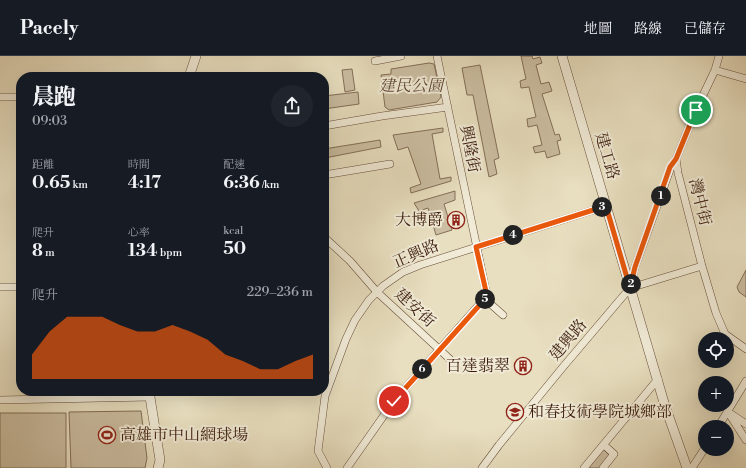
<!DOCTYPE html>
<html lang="zh-TW">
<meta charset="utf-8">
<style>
:root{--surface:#171b24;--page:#20242c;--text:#f1f3f6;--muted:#9ea1a6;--line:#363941;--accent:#ea580c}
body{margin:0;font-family:"Libre Bodoni","Noto Serif TC",serif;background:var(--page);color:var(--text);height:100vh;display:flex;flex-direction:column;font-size:15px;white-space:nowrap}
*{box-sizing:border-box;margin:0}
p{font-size:13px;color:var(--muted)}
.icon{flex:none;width:22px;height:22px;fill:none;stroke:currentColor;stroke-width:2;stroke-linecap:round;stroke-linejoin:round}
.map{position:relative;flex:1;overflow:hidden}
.sheet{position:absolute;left:16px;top:16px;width:313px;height:324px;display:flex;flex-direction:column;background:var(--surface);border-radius:16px;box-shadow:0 4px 16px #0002}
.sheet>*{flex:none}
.controls{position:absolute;left:698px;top:276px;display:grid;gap:8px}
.controls a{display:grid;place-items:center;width:36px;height:36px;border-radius:50%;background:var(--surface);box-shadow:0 4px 16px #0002;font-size:20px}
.pin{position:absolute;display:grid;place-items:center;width:34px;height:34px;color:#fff;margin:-17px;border:2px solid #fff;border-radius:50%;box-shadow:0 1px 4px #0007}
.km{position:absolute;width:20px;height:20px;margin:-10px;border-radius:50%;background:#222;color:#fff;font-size:11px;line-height:20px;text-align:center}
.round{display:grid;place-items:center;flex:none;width:42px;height:42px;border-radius:21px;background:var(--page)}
.head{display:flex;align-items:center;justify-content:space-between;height:68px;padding:0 16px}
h1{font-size:22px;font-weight:800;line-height:30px}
.metrics{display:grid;grid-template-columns:repeat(3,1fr);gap:6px;height:68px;padding:4px 16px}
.metrics div{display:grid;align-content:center}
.metrics b{font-size:17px;font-weight:800}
.metrics small{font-size:11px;font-weight:400}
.metrics p{font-size:11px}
.chart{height:112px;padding:8px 16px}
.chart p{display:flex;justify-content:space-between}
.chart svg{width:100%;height:72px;margin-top:4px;fill:var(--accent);opacity:.7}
header{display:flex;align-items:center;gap:24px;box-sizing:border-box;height:56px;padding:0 20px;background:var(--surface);border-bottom:1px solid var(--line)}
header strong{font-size:19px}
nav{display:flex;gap:22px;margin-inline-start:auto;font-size:14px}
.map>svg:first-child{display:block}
.green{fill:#cbbea2;stroke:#846e58}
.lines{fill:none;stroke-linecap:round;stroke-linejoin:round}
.minor-casing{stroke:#684e3a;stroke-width:8}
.tertiary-casing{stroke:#684e3a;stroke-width:10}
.minor{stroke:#f0ead6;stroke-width:7}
.tertiary{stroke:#f0ead6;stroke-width:9}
.route-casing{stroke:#fff;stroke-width:8}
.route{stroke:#ea580c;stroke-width:5}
.labels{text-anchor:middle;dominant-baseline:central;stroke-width:4;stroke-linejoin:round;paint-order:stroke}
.park-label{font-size:16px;font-style:italic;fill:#604632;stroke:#f0ead6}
.street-label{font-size:16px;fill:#3d1e0d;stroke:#f0ead6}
.poi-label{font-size:16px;fill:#3d1e0d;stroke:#f0ead6;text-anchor:end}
</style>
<header>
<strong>Pacely</strong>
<nav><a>地圖</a><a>路線</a><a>已儲存</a></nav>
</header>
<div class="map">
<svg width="746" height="412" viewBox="0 0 746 412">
<rect width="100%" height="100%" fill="#e8dfc0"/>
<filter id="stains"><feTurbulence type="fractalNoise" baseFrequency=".005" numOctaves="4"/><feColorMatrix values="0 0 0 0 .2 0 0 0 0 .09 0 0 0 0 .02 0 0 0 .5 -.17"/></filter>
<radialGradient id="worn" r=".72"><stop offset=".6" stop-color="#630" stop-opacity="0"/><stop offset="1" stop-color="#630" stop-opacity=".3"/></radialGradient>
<path class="green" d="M521 0H532L533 3 540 1 542 7 536 9 541 28 549 26 552 35 542 38 555 79 559 78 561 84 557 85 560 98 547 102 545 95 535 97 533 91 542 89 537 69 528 71 527 63 536 61 529 31 521 32 520 25 526 23Z
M429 7 434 8 441 41 437 46 389 54 385 51 381 19 391 18V13Z
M480 9 499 102 494 104 497 118 489 121 473 39H467L462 12Z
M352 13 355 34 345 36 342 14Z
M358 36 359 48 324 53V40Z
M443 72V76L432 78 440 123 451 121V125L411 137 410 132 421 128 408 91 398 94 393 79Z
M380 84 381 91 325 102 327 114H324V93Z
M455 135V144L444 148 452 174 436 179 428 152 419 155 414 147Z
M746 214V241L739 236 737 231Z
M141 355 147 402 145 412H71L69 356Z
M0 357H66V412H0Z
M603 393 610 400 600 412H588Z"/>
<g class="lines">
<defs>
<path id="minor" d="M719 0 715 14 696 54 676 103 678 117 702 210 716 257 725 278 746 293
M375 5 401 0
M715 14 746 23
M0 41H21
M324 70 382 60 448 51
M324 119 390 108
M324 181 350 205 377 236 454 307
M0 231H21
M630 232 635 211 671 111 676 103
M485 243 503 259
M0 344 150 341
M728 356 746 384
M731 358 746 368
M718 371 746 325
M327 412 318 395 325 340 346 283 355 264 369 244 383 230 403 216 420 209 606 150
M347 412 394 345 487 240 437 0
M482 412 499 389 563 311 630 232 702 210
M584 412 658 323
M603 412 614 398 604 389
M692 412 705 392"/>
<path id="tertiary" d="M562 0 665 350 687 412
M189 21 196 0
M149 335 160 404 158 412"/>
</defs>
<use href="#minor" class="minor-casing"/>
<use href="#tertiary" class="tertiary-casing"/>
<use href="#minor" class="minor"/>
<use href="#tertiary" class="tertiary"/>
</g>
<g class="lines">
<defs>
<path id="route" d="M394 345 485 243 487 240 476 191 606 150 630 232 635 211 670 111 676 103 696 54"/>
</defs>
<use href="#route" class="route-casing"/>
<use href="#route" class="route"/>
</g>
<defs>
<symbol id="building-ring" viewBox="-11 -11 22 22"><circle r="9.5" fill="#f0ead6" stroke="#8f2418" stroke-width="1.5"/><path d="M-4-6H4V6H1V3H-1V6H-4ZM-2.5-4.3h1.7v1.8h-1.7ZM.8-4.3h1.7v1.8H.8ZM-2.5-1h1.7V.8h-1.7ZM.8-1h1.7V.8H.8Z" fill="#8f2418"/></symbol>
<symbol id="university-ring" viewBox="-11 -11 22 22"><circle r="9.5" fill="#f0ead6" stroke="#8f2418" stroke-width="1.5"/><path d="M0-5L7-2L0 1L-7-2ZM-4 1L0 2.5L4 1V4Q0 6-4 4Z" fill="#8f2418"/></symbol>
<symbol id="stadium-ring" viewBox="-11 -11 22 22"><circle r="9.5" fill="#f0ead6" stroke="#8f2418" stroke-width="1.5"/><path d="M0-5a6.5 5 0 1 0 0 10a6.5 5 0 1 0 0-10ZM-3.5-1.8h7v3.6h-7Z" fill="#8f2418"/></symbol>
</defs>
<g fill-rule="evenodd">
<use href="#building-ring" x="446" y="154" width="20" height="20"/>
<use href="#building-ring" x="513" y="300" width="20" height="20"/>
<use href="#university-ring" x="505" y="346" width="20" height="20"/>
<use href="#stadium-ring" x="97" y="369" width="20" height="20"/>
</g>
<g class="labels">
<g class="park-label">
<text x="411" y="30">建民公園</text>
</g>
<g class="street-label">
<text transform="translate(470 93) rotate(79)">興隆街</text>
<text transform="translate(607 100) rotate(74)">建工路</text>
<text transform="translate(700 146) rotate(76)">灣中街</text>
<text transform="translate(416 198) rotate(-23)">正興路</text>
<text transform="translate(415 252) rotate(43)">建安街</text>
<text transform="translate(568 284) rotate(-50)">建興路</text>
</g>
<g class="poi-label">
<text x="443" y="164">大博爵</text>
<text x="510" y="310">百達翡翠</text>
<text x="528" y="356" text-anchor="start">和春技術學院城鄉部</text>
<text x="120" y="379" text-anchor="start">高雄市中山網球場</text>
</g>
</g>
<rect width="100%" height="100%" filter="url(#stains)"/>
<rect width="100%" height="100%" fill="url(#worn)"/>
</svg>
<div class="controls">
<a><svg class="icon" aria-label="locate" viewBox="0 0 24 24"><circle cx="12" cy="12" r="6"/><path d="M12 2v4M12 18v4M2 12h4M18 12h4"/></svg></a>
<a>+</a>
<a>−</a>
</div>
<div class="pin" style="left:696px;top:54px;background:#1e9e55"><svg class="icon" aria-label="arrive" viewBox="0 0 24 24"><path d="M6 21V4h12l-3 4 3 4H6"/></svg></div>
<div class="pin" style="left:394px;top:345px;background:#d93025"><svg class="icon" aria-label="check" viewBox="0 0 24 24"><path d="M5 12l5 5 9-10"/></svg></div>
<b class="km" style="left:661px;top:140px">1</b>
<b class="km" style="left:631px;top:228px">2</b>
<b class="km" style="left:602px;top:151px">3</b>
<b class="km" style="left:513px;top:179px">4</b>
<b class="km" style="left:485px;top:243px">5</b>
<b class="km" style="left:422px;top:313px">6</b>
<section class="sheet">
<div class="head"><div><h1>晨跑</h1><p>09:03</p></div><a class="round"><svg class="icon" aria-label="share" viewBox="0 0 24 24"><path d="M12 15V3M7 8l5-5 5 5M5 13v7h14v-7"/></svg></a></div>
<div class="metrics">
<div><p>距離</p><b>0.65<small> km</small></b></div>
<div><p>時間</p><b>4:17</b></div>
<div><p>配速</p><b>6:36<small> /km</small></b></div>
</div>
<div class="metrics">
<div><p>爬升</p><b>8<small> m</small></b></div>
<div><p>心率</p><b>134<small> bpm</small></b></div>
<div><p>kcal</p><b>50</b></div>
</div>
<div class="chart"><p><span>爬升</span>229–236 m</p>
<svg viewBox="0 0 160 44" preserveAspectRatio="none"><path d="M0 44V29L10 15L20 6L30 6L40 6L50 11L60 15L70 15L80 11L90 15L100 20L110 29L120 33L130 38L140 38L150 33L160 29V44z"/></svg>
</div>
</section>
</div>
